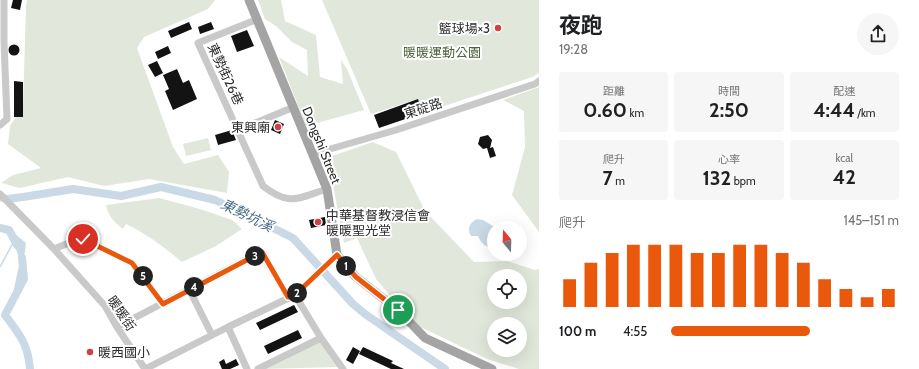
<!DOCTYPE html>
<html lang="zh-TW">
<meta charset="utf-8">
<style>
:root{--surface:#fff;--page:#f6f6f6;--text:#202124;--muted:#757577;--accent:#ea580c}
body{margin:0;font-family:Cabin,"Noto Sans TC",sans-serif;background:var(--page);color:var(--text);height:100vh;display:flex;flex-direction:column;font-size:15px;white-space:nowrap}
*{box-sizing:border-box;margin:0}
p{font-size:13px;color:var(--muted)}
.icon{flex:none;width:22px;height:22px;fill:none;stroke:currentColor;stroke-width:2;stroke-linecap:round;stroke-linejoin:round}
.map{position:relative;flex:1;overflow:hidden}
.details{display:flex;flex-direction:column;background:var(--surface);width:380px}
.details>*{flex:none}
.needle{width:26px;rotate:341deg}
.tools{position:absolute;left:487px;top:221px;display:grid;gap:8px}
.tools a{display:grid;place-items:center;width:40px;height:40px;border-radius:50%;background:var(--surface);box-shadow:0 4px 16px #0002;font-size:20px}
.pin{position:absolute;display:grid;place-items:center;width:34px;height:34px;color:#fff;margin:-17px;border:2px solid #fff;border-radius:50%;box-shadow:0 1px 4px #0007}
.km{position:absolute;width:20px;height:20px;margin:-10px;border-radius:50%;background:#222;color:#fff;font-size:11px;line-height:20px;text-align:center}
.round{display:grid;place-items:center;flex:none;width:42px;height:42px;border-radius:21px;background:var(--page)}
.overview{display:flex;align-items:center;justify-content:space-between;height:68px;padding:0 20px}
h1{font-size:22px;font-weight:700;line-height:30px}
.stats{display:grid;grid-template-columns:repeat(3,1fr);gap:6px;height:68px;padding:4px 20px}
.stats div{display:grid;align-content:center;border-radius:4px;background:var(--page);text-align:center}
.stats b{font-size:20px;font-weight:700}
.stats small{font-size:11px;font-weight:400}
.stats p{font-size:11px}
.chart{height:112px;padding:8px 20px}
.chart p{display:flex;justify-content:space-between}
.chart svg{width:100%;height:72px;margin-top:4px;stroke:var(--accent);stroke-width:6}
ul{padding:0 20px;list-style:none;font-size:13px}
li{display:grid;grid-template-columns:64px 48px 1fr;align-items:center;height:30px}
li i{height:10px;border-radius:5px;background:var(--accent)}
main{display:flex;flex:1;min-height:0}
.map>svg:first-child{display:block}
.green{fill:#e1e8db;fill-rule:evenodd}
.water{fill:#c9d9e6}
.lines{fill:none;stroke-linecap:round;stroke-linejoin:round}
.stream{stroke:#c9d9e6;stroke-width:1.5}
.river{stroke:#c9d9e6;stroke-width:8}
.building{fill:#131313}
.minor{stroke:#c9c9c9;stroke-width:7}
.major{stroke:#a4a4a4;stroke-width:9}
.route-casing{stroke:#fff;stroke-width:8}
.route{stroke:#ea580c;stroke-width:5}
.poi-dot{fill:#d14044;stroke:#fff;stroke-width:1.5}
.labels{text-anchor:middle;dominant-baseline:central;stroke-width:4;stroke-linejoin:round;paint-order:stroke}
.poi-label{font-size:13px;fill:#2c2c2c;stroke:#fff;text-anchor:end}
.park-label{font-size:13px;fill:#4e623f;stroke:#fff}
.street-label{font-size:13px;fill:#2c2c2c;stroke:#fff}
.water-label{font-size:14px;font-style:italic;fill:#446884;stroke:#fff}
</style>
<main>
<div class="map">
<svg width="539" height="369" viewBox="0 0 539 369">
<rect width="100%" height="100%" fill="#fff"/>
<path class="green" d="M27 0H215L208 9 144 37 137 48 173 147 184 164 218 155 229 172 227 193 149 179 104 186 68 177 20 188 1 183 13 175 41 168 8 144 10 126 23 105 26 6Z
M258 0H281L285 21 316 35 320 77 343 84 341 60 347 69 364 110 306 126 279 57 308 76 307 50 292 42 276 26 265 19Z
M322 0H539V73L532 77 423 113 418 99 371 114Z
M539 87V232L512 195 525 147 524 111 503 100Z
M208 138 211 150 186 156 183 144Z
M373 142 396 152 425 211 474 262 507 261 535 270 539 269V369H519L487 359 414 324 376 279 357 238 344 243 332 180 323 159ZM494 276H520V302H494ZM494 324H520V350H494Z
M159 198 200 209 232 220 242 229 216 246 182 262C164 247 147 234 126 224L123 229C113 221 109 217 106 205Z
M321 341 338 367 263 369Z"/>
<path class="water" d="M477 219 483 220 496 228H494V247C485 248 481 243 478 236H471C467 229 469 223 477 219Z
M0 226 9 229 26 243 19 297 13 293 20 261 10 231 0 228Z"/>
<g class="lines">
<path class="stream" d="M0 267 14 241"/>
<path class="river" d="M0 197 7 199 23 197 73 189 121 196 161 187 215 200 247 215 293 238 353 304 365 314 445 369
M0 228 9 230 17 245
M22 258 24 279 5 315C20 335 28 344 30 369"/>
</g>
<path class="building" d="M13 0H22L20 10 11 8Z
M189 22 192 29 171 38 168 31Z
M211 22 214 29 200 34 198 27Z
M247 30 254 46 237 52 231 36Z
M8.5 50a5.5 5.5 0 1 1 11 0a5.5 5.5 0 1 1-11 0Z
M168 46 171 53 158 59 155 52Z
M157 61 163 73 155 77 148 65Z
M177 69 183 83 189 80 197 99 173 110 165 91 169 89 163 75Z
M14 81 23 82V117H14Z
M418 99 423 113 379 128 374 115Z
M275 120 284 124 280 134 271 130Z
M232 130 236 140 218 145 215 135Z
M488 135 492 140 490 148 493 147 496 156 490 158 487 148 483 149 478 144 480 137Z
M325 217 326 225 311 228 309 220Z
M294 305 298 312 260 330 256 323Z
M298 330 302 338 268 354 264 346Z
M353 347 360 351 353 364 346 360Z
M363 347 393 361 391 363 404 369H391L359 354Z
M224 359 226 364 236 359 239 365 230 369H222L219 362Z"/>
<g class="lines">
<path class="minor" d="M258 19 198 43 263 186C290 207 298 198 327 189
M0 125 7 119 4 42V0
M238 130 294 107
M313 154 396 130 535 84 539 81
M0 194 54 249 105 306 117 327 145 369 228 327 295 295 337 255
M54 249 76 240 83 239 94 244 132 263 163 304
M189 289 212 335
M295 295 321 338 343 369
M117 327 261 252 288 297
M228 327 247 369
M258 369 321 338"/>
<path class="major" d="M249 0 327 189 337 255 356 277 398 310 425 338 492 369"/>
</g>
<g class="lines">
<defs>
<path id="route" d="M83 239 132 263 163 304 262 252 288 297 295 295 337 255 356 277 398 310"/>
</defs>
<use href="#route" class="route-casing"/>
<use href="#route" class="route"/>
</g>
<g class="poi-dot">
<circle cx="498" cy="28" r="4"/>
<circle cx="278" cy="127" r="4"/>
<circle cx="318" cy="222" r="4"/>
<circle cx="90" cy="352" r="4"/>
</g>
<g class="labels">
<g class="poi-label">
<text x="490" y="28">籃球場×3</text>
<text x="270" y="127">東興廟</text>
<text x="326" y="215" text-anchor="start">中華基督教浸信會<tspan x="326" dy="15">暖暖聖光堂</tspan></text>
<text x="98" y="352" text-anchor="start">暖西國小</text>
</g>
<g class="park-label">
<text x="442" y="52">暖暖運動公園</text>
</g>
<g class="street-label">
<text transform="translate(226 74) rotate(65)">東勢街26巷</text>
<text transform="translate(423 108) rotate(-18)">東碇路</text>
<text transform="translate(322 145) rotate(68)">Dongshi Street</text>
<text transform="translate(122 313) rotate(56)">暖暖街</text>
</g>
<g class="water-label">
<text transform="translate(247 215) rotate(26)">東勢坑溪</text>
</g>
</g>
</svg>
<div class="tools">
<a><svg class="needle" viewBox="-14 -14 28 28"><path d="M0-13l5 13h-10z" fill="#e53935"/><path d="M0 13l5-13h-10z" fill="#757577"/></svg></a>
<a><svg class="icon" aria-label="locate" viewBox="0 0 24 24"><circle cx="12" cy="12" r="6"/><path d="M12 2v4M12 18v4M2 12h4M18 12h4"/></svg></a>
<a><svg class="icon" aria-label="layers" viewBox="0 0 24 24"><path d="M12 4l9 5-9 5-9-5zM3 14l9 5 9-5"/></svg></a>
</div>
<div class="pin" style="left:398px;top:310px;background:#1e9e55"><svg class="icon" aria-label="arrive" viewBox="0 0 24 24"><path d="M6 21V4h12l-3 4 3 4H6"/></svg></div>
<div class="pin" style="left:83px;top:239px;background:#d93025"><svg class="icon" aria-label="check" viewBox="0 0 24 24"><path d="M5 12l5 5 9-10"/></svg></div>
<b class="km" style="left:346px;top:266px">1</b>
<b class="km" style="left:297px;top:293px">2</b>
<b class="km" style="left:255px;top:256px">3</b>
<b class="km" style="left:194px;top:287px">4</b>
<b class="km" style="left:143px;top:276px">5</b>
</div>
<section class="details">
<div class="overview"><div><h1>夜跑</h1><p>19:28</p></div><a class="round"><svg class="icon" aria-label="share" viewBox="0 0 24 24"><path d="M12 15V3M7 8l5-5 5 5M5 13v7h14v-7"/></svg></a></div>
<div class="stats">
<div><p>距離</p><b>0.60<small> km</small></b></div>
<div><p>時間</p><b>2:50</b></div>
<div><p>配速</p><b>4:44<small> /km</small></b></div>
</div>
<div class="stats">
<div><p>爬升</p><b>7<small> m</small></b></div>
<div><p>心率</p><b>132<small> bpm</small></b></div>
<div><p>kcal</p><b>42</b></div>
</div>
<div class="chart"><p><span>爬升</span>145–151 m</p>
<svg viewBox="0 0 160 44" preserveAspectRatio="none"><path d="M5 44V27M15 44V17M25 44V11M35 44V6M45 44V6M55 44V6M65 44V11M75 44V11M85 44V6M95 44V6M105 44V11M115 44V17M125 44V27M135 44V33M145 44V38M155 44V33"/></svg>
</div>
<ul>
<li><b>100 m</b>4:55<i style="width:61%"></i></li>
</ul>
</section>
</main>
